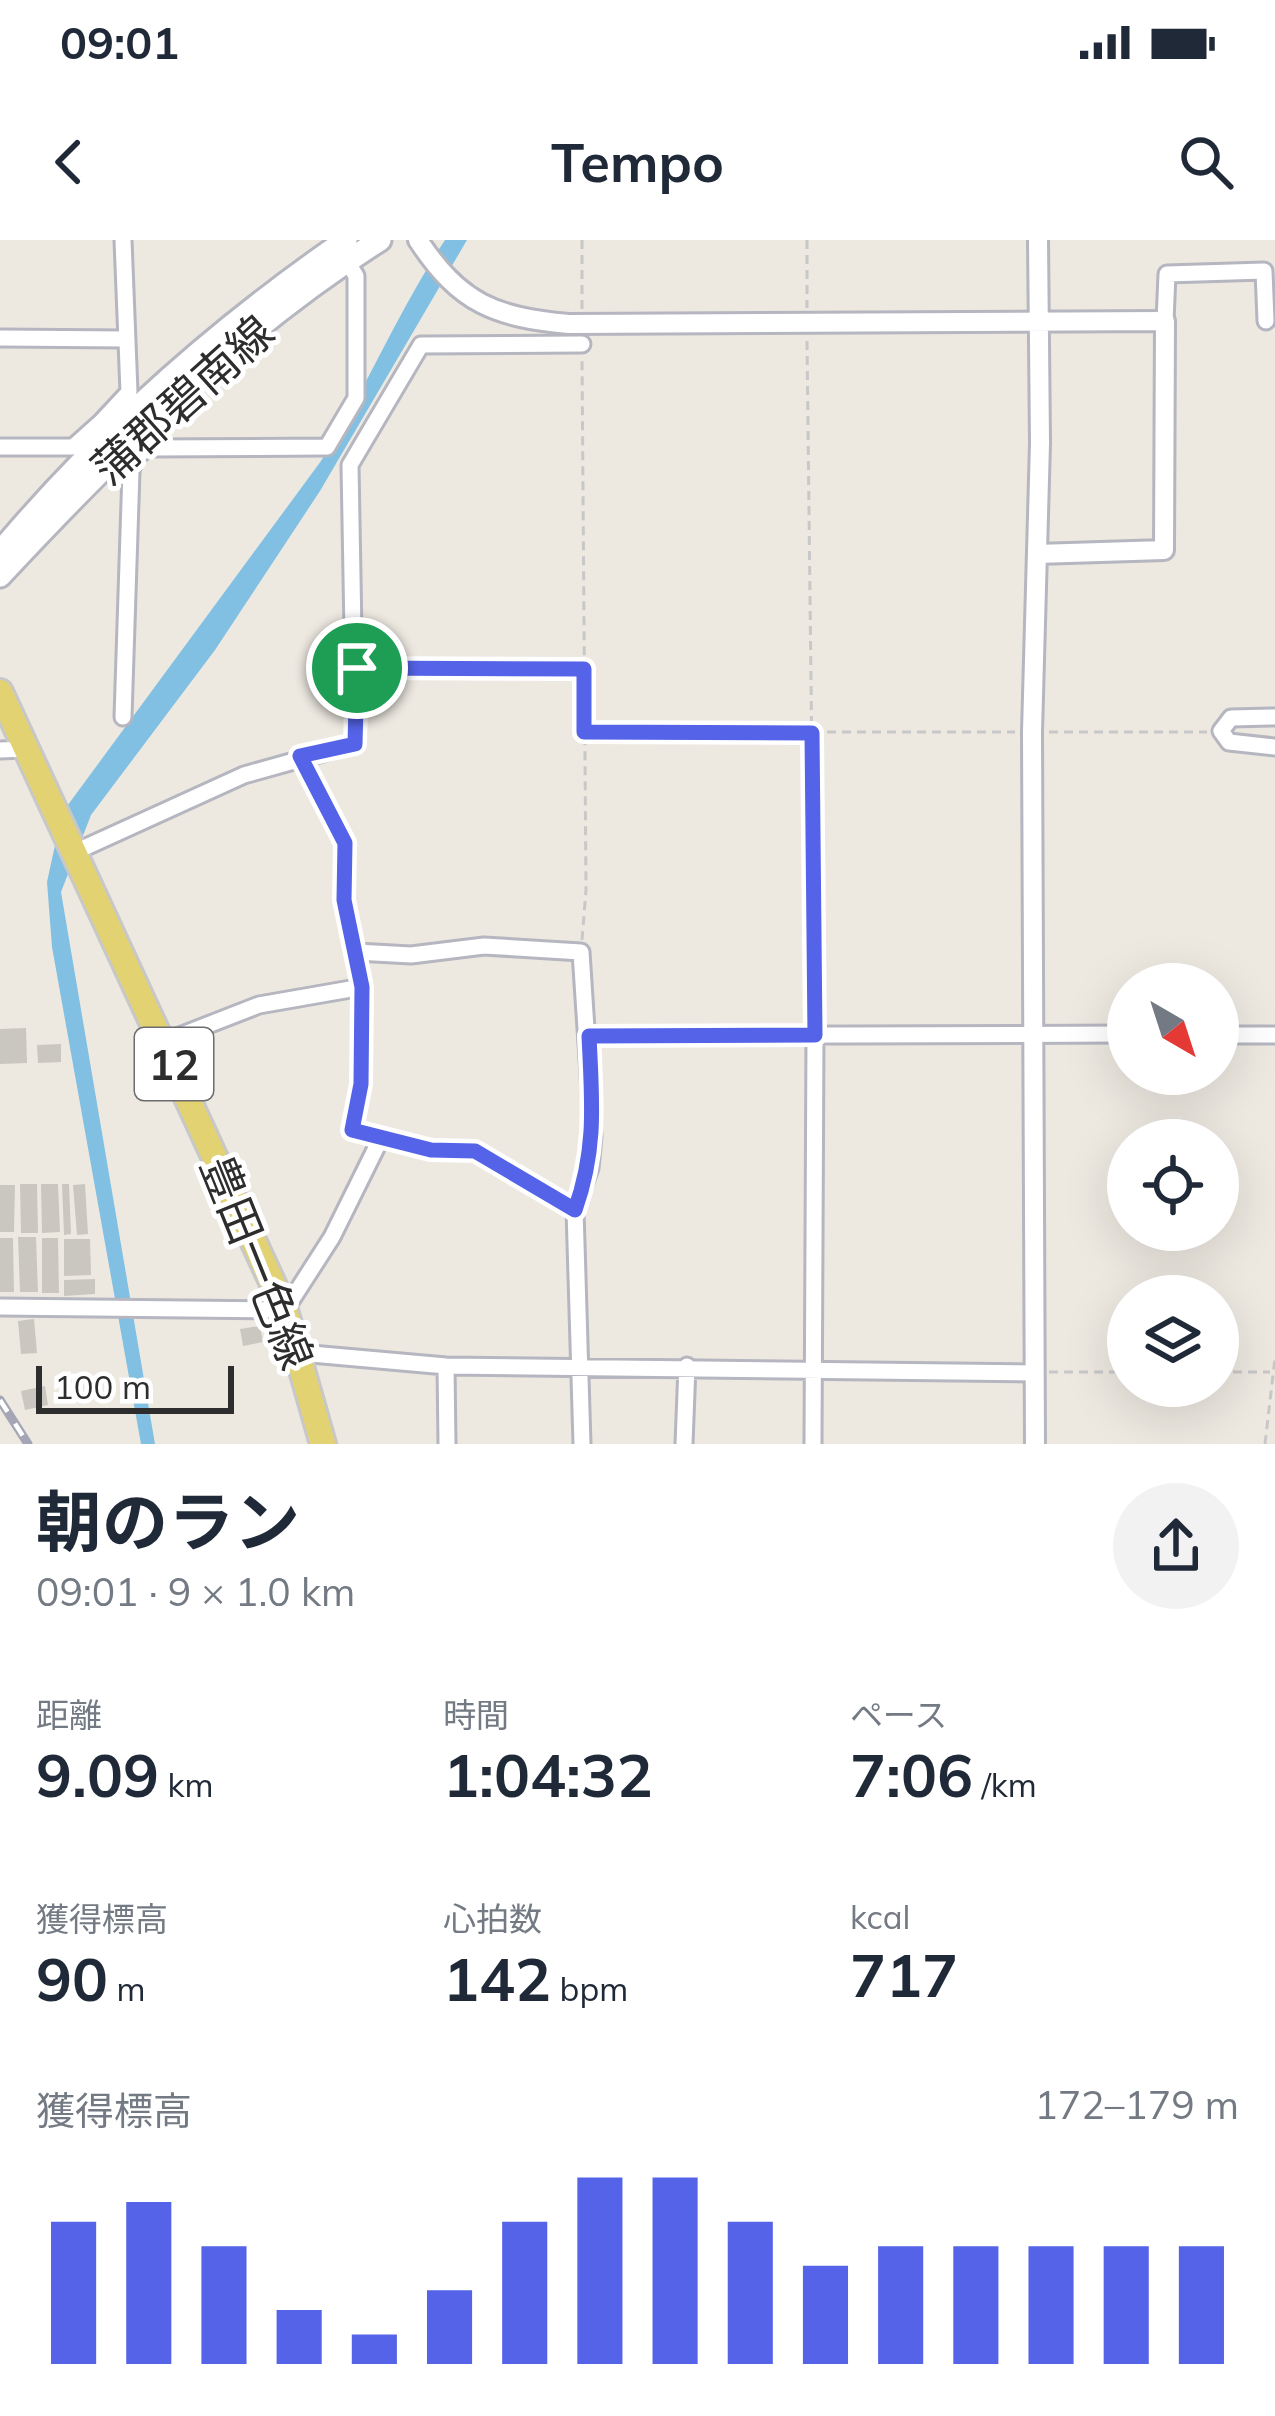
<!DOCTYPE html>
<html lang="ja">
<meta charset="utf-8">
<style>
:root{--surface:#fff;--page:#f2f2f3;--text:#1f2937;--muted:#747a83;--accent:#5463e7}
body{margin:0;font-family:Mulish,"Noto Sans JP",sans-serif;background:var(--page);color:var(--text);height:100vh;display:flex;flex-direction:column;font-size:45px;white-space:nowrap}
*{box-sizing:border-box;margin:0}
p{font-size:39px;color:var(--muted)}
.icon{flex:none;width:66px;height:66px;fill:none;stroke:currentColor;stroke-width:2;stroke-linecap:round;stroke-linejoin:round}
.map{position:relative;height:1204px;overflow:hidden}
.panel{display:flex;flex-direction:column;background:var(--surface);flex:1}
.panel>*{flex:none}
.needle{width:78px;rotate:141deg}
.fabs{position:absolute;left:1107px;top:723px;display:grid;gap:24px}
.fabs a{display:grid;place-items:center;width:132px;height:132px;border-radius:50%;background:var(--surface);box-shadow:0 12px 48px #0002;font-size:60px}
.scale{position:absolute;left:36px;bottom:30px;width:198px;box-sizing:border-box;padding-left:12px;border:6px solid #2d2d2d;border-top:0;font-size:33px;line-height:42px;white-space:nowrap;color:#2d2d2d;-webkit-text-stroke:9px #fff;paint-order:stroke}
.pin{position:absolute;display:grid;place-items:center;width:102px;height:102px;color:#fff;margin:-51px;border:6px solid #fff;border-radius:50%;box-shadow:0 3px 12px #0007}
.round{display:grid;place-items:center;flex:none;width:126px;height:126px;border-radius:63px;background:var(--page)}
.head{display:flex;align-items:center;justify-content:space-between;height:204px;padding:0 36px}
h1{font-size:66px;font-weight:700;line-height:90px}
.stats{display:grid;grid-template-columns:repeat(3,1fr);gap:18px;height:204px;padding:12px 36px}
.stats div{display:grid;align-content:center}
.stats b{font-size:60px;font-weight:700}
.stats small{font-size:33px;font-weight:400}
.stats p{font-size:33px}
.chart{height:336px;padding:24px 36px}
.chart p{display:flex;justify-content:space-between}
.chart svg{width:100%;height:216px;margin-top:12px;stroke:var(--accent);stroke-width:6}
.status{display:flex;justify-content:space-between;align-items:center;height:84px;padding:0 60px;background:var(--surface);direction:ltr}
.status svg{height:33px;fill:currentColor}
header{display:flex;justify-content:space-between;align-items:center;height:156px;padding:0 36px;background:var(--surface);font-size:54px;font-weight:700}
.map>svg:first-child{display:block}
.water{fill:#81c0e3}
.building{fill:#c9c7bf}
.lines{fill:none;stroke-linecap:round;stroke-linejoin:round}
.minor-casing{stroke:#b5b6bf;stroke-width:21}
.tertiary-casing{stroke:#b5b6bf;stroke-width:24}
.secondary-casing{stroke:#b5b6bf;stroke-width:27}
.primary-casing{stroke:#c8c8c8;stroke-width:30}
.path{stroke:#c8c8c8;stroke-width:3;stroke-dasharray:9 6;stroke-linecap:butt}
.minor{stroke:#fff;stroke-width:15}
.tertiary{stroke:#fff;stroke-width:18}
.secondary{stroke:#fff;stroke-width:21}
.primary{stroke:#e2d271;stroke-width:24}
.rail-casing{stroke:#a4a5b5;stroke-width:9}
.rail{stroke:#fff;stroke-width:4.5;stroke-dasharray:14;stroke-linecap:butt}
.route-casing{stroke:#fff;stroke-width:24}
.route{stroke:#5463e7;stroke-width:15}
.labels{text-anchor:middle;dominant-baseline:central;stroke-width:10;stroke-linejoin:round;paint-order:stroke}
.shield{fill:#fff;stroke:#6c6c6c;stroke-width:3}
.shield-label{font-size:42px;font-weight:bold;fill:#2d2d2d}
.street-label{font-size:45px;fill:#2d2d2d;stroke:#fff}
</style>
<div class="status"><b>09:01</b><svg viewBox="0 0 49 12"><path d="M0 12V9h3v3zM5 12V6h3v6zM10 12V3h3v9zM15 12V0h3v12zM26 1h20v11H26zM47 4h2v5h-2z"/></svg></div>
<header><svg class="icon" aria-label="back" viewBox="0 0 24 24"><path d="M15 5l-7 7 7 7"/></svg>Tempo<svg class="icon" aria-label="search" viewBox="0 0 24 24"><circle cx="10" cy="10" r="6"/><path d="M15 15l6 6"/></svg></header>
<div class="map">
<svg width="1275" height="1204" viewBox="0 0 1275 1204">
<rect width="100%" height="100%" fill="#ede9e1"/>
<path class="water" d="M445 0H467L320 251 215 410 91 575 61 652 155 1204H141L52 707 47 642 62 573 321 221C366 149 398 71 445 0Z"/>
<path class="building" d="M26 788 27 823 0 824V789Z
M61 804V822L38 823 37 805Z
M20 944H37L38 993H21Z
M41 944H58L60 992 42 993Z
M62 944H69L71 994 64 995Z
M85 944 88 994 77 995 73 945Z
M0 945H15L14 992H0Z
M18 997H36L38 1052H20Z
M0 998H13L14 1052H0Z
M42 998H58L59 1053H42Z
M64 999H90L91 1035 64 1036Z
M95 1039V1054L64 1056V1040Z
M34 1079 37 1113 21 1114 18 1081Z
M260 1086 263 1102 243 1106 240 1089Z
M45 1146 48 1165 25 1170 21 1151Z"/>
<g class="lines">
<defs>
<path id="minor" d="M123 0 129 152 101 182 136 216 131 231 123 477
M1165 81 1167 34 1264 31 1266 81
M0 98 126 99
M0 207H73L101 182
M136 216 149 208 327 207 356 158V36L347 21
M1275 477 1231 478 1221 491 1229 502 1275 507
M0 510 25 509
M300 516 345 603 344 660 362 747 361 845 352 890 431 910 475 911 575 970
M75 612 244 535 355 504 350 225 421 105 582 104
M356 712 411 715 484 706 581 712 593 896 590 928 575 970 582 1204
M1218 795H1275
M589 796 1128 794
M164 802 259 765 362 747
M0 1067 285 1070 332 997 381 898
M300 1113 446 1126 1035 1133
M446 1126 447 1204
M684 1204 687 1126
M813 1204 815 795"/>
<path id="tertiary" d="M418 0C460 64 495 77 569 84L1165 81 1164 310 1037 314
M1035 1204 1032 492 1040 203 1038 0"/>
<path id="secondary" d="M0 312C100 193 218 88 346 0
M0 336C116 212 236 91 380 0"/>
<path id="primary" d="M0 452 285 1070 323 1204"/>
</defs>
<use href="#minor" class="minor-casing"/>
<use href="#tertiary" class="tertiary-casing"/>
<use href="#secondary" class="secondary-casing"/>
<use href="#primary" class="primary-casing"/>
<path class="path" d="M582 0V70
M807 0V68
M807 101 815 782
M370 428 583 429
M587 492H1015
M1049 492H1207
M582 700 586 650 582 116
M1049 1132H1128
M1218 1132H1270
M1265 1204 1275 1118"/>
<use href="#minor" class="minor"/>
<use href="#tertiary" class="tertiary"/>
<use href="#secondary" class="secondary"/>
<use href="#primary" class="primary"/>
<defs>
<path id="rail" d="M0 1160 28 1204"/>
</defs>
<use href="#rail" class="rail-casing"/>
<use href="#rail" class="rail"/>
</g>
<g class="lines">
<defs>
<path id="route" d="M357 428 584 429V492L812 493 815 795 589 796C592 861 597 908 575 970L475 911 431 910 352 890 361 844 362 747 344 660 345 603 300 516 355 504Z"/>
</defs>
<use href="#route" class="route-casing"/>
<use href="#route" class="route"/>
</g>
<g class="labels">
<rect class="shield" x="135" y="788" width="78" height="72" rx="9"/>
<g class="shield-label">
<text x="174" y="824">12</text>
</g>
<g class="street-label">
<text transform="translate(182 159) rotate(-42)">蒲郡碧南線</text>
<text transform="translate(258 1022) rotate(68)">豊田一色線</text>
</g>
</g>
</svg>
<div class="fabs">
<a><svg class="needle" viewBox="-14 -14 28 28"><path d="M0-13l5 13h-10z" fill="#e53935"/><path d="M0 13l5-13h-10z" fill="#747a83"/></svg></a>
<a><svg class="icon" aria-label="locate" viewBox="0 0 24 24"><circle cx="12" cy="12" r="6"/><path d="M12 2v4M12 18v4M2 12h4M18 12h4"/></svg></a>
<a><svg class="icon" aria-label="layers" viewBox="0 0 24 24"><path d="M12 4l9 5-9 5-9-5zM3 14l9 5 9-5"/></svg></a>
</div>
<div class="scale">100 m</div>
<div class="pin" style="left:357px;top:428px;background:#1e9e55"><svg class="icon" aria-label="arrive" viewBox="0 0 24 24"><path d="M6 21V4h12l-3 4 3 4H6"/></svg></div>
</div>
<section class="panel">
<div class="head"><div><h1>朝のラン</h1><p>09:01 · 9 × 1.0 km</p></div><a class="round"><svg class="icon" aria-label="share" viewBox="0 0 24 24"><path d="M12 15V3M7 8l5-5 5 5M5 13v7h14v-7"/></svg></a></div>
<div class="stats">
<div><p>距離</p><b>9.09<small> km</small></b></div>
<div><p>時間</p><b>1:04:32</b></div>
<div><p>ペース</p><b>7:06<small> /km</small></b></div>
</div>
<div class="stats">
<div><p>獲得標高</p><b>90<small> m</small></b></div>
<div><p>心拍数</p><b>142<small> bpm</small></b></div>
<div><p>kcal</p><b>717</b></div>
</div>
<div class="chart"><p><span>獲得標高</span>172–179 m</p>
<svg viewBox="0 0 160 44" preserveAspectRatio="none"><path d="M5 44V15M15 44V11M25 44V20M35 44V33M45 44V38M55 44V29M65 44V15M75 44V6M85 44V6M95 44V15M105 44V24M115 44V20M125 44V20M135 44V20M145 44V20M155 44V20"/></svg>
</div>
</section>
